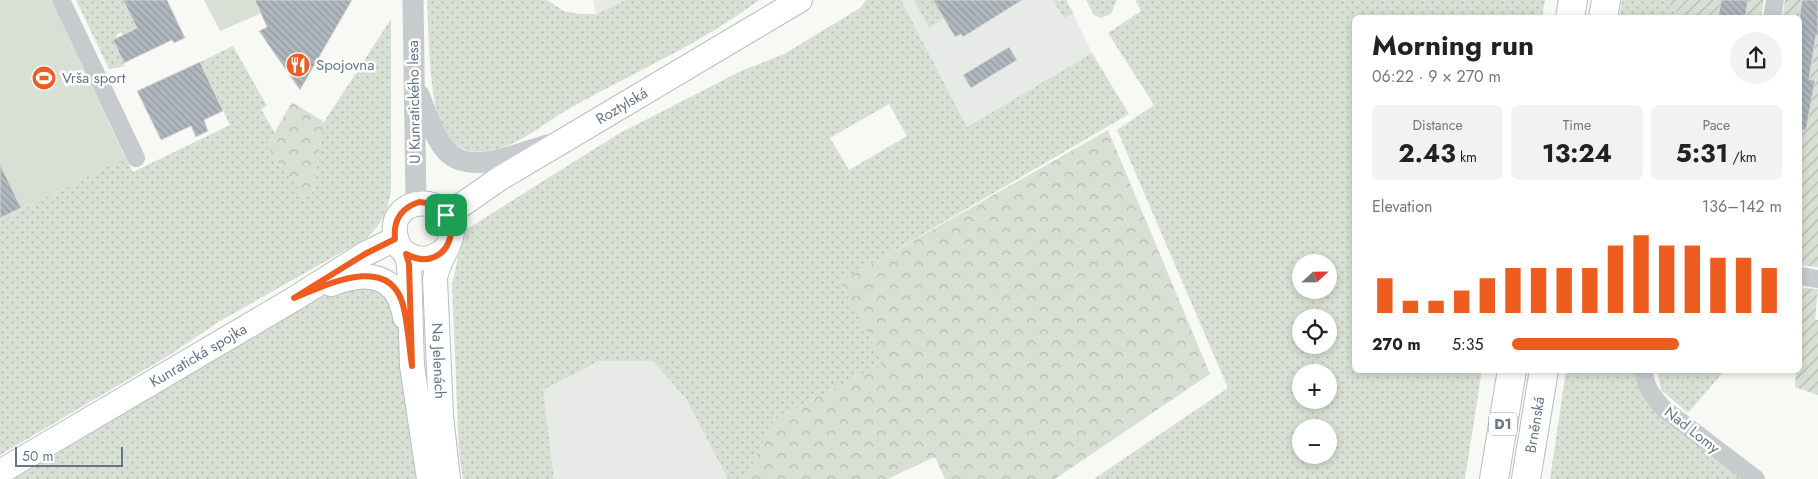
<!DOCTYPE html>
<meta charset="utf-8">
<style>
:root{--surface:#fff;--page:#f2f2f2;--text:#222;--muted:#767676;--accent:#ed5d1f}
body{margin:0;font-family:Jost,sans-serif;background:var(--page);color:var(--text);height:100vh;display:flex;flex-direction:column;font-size:19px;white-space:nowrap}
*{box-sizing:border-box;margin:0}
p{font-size:16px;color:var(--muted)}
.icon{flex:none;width:28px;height:28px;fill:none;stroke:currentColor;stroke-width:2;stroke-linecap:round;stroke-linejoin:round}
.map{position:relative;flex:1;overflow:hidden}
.panel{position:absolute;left:1352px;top:15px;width:450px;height:358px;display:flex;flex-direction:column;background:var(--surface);border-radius:8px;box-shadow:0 2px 8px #0003}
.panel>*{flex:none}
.needle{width:32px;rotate:68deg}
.controls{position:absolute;left:1292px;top:254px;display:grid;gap:10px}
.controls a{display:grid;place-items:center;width:45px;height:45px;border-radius:50%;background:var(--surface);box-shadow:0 2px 8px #0003;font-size:25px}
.scale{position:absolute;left:15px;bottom:12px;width:108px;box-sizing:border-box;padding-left:5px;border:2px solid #657687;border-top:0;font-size:14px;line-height:18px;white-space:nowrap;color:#657687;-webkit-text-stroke:4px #fff;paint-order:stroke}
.pin{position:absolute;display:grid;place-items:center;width:42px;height:42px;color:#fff;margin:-21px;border-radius:10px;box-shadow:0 2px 8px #0006}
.round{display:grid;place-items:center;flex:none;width:52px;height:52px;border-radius:26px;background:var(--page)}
.overview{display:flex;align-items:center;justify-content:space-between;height:85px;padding:0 20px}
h1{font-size:28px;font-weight:700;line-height:38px}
.figures{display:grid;grid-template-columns:repeat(3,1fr);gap:8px;height:85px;padding:5px 20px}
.figures div{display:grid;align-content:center;border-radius:8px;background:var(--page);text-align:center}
.figures b{font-size:25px;font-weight:700}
.figures small{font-size:14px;font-weight:400}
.figures p{font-size:14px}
.chart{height:140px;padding:10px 20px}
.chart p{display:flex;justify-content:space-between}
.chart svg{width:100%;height:90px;margin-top:5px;stroke:var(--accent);stroke-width:6}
ul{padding:0 20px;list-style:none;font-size:16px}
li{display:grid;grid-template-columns:80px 60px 1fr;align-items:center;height:38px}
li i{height:12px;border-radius:6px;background:var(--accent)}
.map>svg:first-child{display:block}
.built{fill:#e8eae8}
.grass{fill:url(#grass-dots);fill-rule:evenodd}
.forest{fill:url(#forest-crowns)}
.garden{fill:url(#garden-furrows)}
.pitch{fill:#d8e0d5}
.building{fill:url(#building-back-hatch);stroke:#d9d9d7}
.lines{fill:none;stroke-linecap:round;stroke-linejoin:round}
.secondary-casing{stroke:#b9bec3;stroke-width:26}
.trunk-casing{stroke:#b9bdc0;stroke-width:30}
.minor{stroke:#c7cbce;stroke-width:18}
.tertiary{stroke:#c7cbce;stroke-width:21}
.secondary{stroke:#fff;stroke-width:24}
.trunk{stroke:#fff;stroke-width:28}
.route-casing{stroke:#fff;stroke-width:10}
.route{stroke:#ed5d1f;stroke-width:6}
.labels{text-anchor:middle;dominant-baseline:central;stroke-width:5;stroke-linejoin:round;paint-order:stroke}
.shield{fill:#fff;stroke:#939fab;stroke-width:1}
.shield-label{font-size:14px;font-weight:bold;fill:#657687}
.poi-label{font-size:15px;fill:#657687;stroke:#fff;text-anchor:start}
.street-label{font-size:15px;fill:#657687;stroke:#fff}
</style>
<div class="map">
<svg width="1818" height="479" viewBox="0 0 1818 479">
<defs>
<pattern id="grass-dots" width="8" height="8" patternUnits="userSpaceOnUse" patternTransform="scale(1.25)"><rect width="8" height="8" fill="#d8e0d5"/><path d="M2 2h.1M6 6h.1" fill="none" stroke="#b3bab2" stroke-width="1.8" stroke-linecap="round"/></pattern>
<pattern id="forest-crowns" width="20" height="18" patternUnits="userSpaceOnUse" patternTransform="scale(1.25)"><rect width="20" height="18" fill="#d8e0d5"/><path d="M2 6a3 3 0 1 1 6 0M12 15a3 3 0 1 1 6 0" fill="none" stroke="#b3bab2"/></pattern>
<pattern id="garden-furrows" width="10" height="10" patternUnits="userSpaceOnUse" patternTransform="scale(1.25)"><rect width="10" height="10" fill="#d8e0d5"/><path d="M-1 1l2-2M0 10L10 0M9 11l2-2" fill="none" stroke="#b3bab2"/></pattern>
<pattern id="building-back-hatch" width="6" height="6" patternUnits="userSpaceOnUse" patternTransform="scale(1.25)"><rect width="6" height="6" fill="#afb6bd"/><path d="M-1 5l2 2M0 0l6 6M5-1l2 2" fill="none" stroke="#92999f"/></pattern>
</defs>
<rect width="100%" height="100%" fill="#f8f8f5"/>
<path class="built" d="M593 0H626L596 14Z
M901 0H1066L1092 53 967 127Z
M599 361H653L686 399 728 479H554L542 390Z"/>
<path class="grass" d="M76 0H123L137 28 123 35 122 32 116 35 117 38 113 40 125 66 109 69Z
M427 0H547L564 11 579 14H596L626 0H759C699 45 630 74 565 111 542 125 519 145 492 150 478 153 464 152 452 143 428 124 429 32 427 0Z
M866 0H901L967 127 1092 53 1129 114 841 282 883 363 774 420 745 479H728L686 399 653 361H599L543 390 554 479H463L459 453 452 285 458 257 467 229 618 134 741 71 784 54 860 8ZM889 104 907 136 849 170 830 138Z
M914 0H934L944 18 929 28Z
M1066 0 1073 13 1064 18 1053 1Z
M1086 0H1117L1111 14 1101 18 1094 15Z
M1135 0H1545L1542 17 1355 18V370H1482L1465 479H1094L1228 388 1117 130 1154 105 1108 33 1141 11ZM1329 262V290H1301V262ZM1301 318H1329V345H1301ZM1301 372H1329V400H1301ZM1301 428H1329V455H1301Z
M1622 0H1670L1669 10 1683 12 1682 17 1619 18Z
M391 19V190C388 212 382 223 367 238L220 321 168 356 0 455V221L125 157 133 172 230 125 200 62 233 46 267 106 261 109 275 133 267 146 312 194 324 122Z
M371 283 398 307 418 479H14L333 290Z
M1566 370H1639L1743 479H1550Z
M1657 370H1725L1688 413 1661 390Z"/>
<path class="forest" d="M292 102 324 122 312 194 305 198 267 146Z
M1108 130 1210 374 1055 479H945L935 457 887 479H745L774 420 883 363 840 282Z"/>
<path class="garden" d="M1670 0H1721L1718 17H1682V12L1669 10Z
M1748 0H1764L1761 17 1745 18Z
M1785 0H1802L1799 17 1782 18Z
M1816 35 1818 36V267L1800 265V133L1802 124 1807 125 1814 81 1808 79Z
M1802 288 1818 289 1815 320H1818V395L1795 387 1796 370H1800Z"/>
<path class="pitch" d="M0 0H51L125 157 0 221Z
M204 0H293L220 31Z"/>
<path class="building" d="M123 0H167L185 38 174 43 172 40 124 63 113 40 137 28Z
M255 0H352L300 90 259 31 267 27Z
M933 0H1022L963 37 961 34 955 37Z
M1721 0H1748L1745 18H1718Z
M1802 0H1818V36L1816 35 1809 79 1815 81 1806 130H1800V13Z
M1009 47 1017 60 971 88 963 75Z
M200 62 223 111 204 120 208 131 196 137 191 126 161 140 137 91Z
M0 164 21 208 0 218Z"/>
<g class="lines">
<defs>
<g id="secondary">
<path id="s1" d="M447 215 499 179 800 0"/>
<path id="s2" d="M446 248C429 266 398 261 395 233 390 195 452 193 452 232 451 247 437 261 435 279L441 416 448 479"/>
<path d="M406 254 409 264 412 366 429 479"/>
<path d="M331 284C366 270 398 273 405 317"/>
<path id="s3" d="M0 472 294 299 365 254 395 239"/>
</g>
<g id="trunk">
<path d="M1570 18 1573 0"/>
<path d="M1603 18 1606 0"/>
<path d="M1494 479 1512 370"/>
<path id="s4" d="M1526 479 1544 370"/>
</g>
</defs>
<use href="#secondary" class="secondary-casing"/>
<use href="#trunk" class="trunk-casing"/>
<path class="minor" d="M61 0 136 158
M1772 18 1775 0
M1800 276 1818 279
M1644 370C1644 386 1653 397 1664 409L1756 479"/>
<path class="tertiary" d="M413 0 416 203
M419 95C426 112 432 132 443 147 466 179 518 153 547 145"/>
<use href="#secondary" class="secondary"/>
<use href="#trunk" class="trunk"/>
</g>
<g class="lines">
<defs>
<path id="route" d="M419 202C473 204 452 279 406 254L409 264 412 366C409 346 408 324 403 305 389 252 325 286 294 298L365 254 395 239C393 220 401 208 419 202Z"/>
</defs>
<use href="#route" class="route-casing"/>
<use href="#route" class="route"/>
</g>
<defs>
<symbol id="restaurant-disc" viewBox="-11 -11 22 22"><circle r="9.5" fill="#ed5d1f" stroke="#fff"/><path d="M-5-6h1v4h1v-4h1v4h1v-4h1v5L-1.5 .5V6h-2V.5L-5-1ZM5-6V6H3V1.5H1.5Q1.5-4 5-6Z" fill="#fff"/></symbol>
<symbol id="stadium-disc" viewBox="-11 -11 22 22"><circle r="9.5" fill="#ed5d1f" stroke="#fff"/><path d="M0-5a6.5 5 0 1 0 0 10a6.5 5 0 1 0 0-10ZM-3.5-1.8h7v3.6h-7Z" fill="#fff"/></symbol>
</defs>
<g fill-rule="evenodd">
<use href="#restaurant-disc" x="284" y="51" width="28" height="28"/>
<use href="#stadium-disc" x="30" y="64" width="28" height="28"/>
</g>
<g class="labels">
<rect class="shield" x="1489" y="412.5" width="28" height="23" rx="4"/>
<g class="shield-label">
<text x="1503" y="424">D1</text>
</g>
<g class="poi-label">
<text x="316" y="65">Spojovna</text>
<text x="62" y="78">Vrša sport</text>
</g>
<g class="street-label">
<text transform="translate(414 102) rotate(-91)">U Kunratického lesa</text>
<text stroke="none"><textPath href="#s1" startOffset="206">Roztylská</textPath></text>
<text stroke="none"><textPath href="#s3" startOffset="230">Kunratická spojka</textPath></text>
<text stroke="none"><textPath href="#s2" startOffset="292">Na Jelenách</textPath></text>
<text stroke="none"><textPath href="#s4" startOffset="55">Brněnská</textPath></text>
<text transform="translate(1692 430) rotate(38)">Nad Lomy</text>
</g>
</g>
</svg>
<div class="controls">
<a><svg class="needle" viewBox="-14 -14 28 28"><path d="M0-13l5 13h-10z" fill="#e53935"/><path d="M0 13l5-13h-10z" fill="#767676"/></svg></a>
<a><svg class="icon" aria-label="locate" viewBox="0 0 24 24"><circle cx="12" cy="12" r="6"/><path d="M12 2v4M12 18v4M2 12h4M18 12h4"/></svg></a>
<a>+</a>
<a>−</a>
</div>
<div class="scale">50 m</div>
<div class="pin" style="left:446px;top:215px;background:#1e9e55"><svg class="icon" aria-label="arrive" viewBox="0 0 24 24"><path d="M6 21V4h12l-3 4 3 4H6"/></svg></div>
<section class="panel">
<div class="overview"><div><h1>Morning run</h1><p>06:22 · 9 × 270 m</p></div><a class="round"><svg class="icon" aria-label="share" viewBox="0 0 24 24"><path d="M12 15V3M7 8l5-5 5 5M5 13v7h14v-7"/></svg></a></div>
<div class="figures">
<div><p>Distance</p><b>2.43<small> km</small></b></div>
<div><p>Time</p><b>13:24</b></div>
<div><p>Pace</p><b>5:31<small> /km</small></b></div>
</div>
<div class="chart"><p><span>Elevation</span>136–142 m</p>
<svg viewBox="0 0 160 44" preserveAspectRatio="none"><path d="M5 44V27M15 44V38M25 44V38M35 44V33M45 44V27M55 44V22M65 44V22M75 44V22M85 44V22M95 44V11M105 44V6M115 44V11M125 44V11M135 44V17M145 44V17M155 44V22"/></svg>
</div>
<ul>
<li><b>270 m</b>5:35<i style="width:62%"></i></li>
</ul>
</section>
</div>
